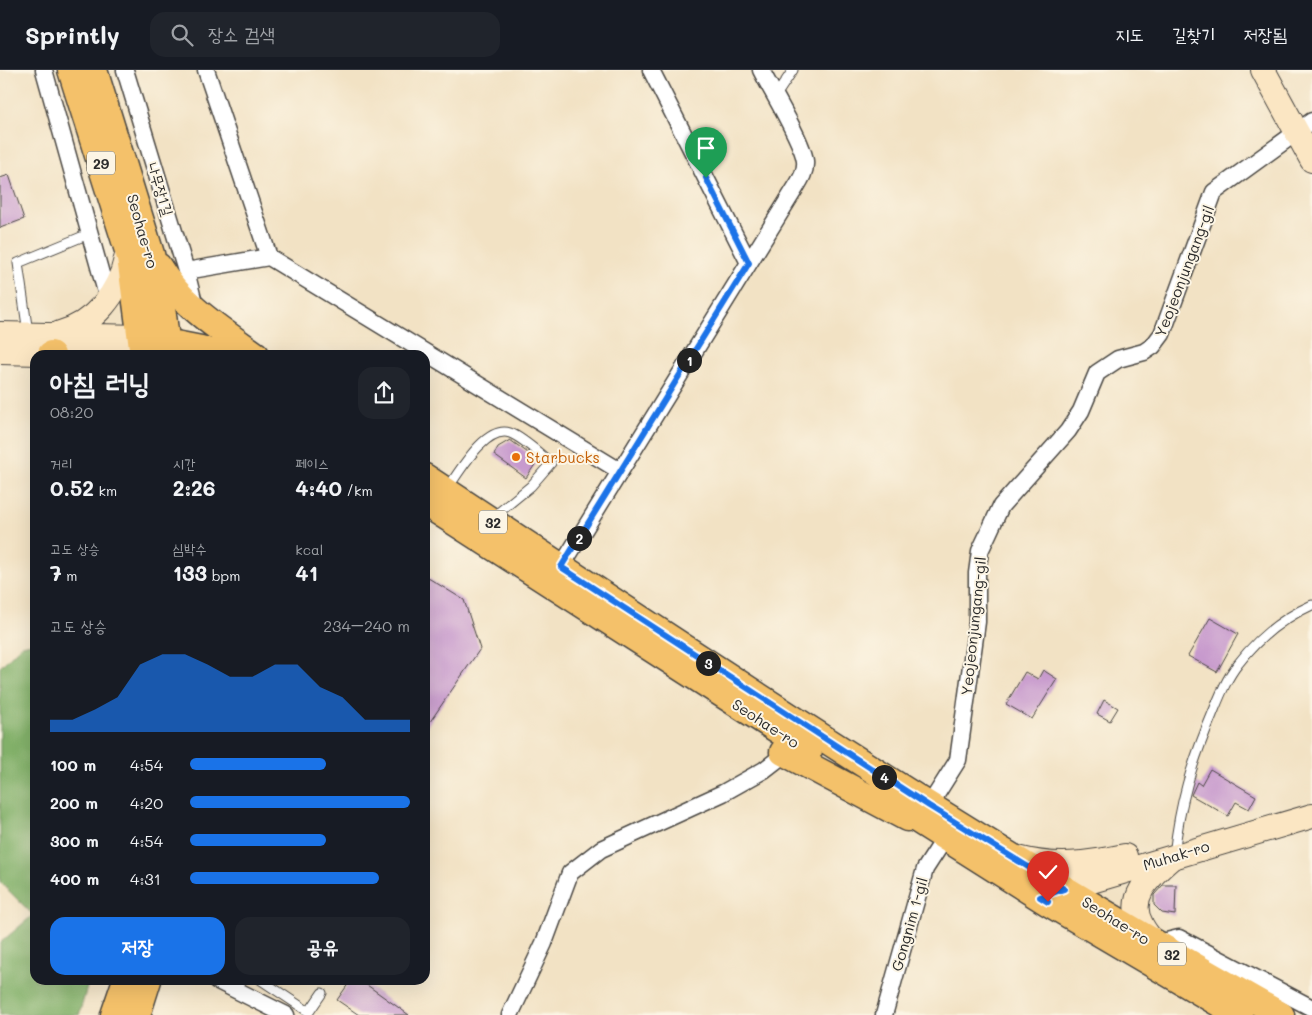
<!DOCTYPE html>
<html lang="ko">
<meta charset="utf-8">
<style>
:root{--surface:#171b24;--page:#20242c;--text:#f1f3f6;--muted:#9ea1a6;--line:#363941;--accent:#1a73e8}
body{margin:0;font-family:Mali,"Poor Story",sans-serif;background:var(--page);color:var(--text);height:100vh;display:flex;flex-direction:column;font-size:19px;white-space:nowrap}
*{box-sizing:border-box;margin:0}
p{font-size:16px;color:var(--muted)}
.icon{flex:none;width:28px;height:28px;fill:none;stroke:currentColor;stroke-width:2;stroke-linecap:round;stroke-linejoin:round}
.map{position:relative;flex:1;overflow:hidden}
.details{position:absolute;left:30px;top:280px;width:400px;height:635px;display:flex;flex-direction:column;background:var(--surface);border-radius:15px;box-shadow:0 5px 20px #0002}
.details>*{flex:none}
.pin{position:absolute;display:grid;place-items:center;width:42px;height:42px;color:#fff;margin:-51px -21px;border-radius:50% 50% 50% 0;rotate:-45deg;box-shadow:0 0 5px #0007}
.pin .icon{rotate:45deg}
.km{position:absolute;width:25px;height:25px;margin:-12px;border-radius:50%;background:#222;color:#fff;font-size:14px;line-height:25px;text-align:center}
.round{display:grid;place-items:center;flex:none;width:52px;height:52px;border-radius:15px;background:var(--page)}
.head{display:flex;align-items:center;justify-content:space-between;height:85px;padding:0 20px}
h1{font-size:28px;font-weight:800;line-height:38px}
.figures{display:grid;grid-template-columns:repeat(3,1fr);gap:8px;height:85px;padding:5px 20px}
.figures div{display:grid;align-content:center}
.figures b{font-size:21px;font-weight:800}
.figures small{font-size:14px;font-weight:400}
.figures p{font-size:14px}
.chart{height:140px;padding:10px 20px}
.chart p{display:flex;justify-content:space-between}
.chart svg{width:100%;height:90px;margin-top:5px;fill:var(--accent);opacity:.7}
.button{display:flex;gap:10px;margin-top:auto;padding:10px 20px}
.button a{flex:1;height:58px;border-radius:15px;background:var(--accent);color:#fff;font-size:20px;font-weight:800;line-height:58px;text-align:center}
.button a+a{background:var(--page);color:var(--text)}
ul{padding:0 20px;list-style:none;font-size:16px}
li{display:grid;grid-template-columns:80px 60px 1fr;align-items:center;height:38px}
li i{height:12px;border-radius:6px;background:var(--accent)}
header{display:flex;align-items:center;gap:30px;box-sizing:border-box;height:70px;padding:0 25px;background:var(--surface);border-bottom:1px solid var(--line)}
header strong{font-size:24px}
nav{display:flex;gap:28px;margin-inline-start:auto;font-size:18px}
.search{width:350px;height:45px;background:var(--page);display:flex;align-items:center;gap:12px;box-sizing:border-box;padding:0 18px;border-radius:15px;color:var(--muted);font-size:19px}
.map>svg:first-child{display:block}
.forest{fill:#82b069;stroke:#566e4a}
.building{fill:#c79acd}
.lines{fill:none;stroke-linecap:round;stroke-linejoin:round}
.lane-casing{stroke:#494642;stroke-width:11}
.street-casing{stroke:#494642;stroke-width:19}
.secondary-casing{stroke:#494642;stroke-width:26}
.primary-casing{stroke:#494642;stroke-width:29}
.lane{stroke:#fff;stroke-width:9}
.street{stroke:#fff;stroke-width:16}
.secondary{stroke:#fbe6c3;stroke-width:24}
.primary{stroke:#f4c16a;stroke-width:26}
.route-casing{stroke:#fff;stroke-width:10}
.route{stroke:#1a73e8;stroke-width:6}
.food-dot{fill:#e8710a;stroke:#fcf5e5;stroke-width:2}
.labels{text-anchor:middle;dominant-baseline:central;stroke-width:4;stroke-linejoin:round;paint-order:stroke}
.shield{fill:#fcf5e5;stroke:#6a6863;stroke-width:1}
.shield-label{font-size:14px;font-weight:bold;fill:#2b2b2b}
.street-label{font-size:15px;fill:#2b2b2b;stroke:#fcf5e5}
.food-label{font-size:15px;fill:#c56008;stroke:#fcf5e5;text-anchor:start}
</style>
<header>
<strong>Sprintly</strong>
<div class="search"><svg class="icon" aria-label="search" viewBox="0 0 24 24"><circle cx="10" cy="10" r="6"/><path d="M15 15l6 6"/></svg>장소 검색</div>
<nav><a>지도</a><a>길찾기</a><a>저장됨</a></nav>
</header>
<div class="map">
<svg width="1312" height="945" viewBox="0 0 1312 945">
<rect width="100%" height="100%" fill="#fcf5e5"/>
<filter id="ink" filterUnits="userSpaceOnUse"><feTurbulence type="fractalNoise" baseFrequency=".02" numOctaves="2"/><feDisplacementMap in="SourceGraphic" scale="10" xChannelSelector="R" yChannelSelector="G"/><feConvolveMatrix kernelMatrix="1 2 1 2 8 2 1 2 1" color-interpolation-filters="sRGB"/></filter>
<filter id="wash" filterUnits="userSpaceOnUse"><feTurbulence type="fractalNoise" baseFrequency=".0096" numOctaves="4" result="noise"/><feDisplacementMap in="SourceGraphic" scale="20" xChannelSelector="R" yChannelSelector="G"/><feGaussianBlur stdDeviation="1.12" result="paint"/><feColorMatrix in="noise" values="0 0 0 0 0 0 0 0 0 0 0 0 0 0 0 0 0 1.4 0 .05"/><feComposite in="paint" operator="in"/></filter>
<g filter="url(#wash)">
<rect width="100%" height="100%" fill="#f2e2c4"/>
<path class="forest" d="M35 572V910H89L79 945H0V873L33 845 0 812V597L22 575Z"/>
<g id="blocks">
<path class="building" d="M9 105 24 149 0 158V108Z
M510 370 538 390 526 408 494 385 498 377Z
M425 506 464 530 480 579 425 659Z
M1210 548 1238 564 1217 602 1188 586Z
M1043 600 1057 609 1032 649 1006 634 1025 602 1038 609Z
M1104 630 1118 638 1110 651 1097 644Z
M1210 699 1256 726 1249 739 1236 732 1228 746 1191 725 1197 712 1201 715Z
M1163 815H1176L1175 845 1162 843 1154 835V825Z
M351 910H360L409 945H359L337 930Z"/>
</g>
</g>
<g filter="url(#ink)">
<use href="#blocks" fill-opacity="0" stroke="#494642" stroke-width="1"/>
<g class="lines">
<defs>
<path id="lane" d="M775 27 793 0
M28 263 18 193 91 163
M447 419C459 403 485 355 510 363 522 367 541 385 551 393L531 416 492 448
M1174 785C1180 732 1191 695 1212 645 1219 628 1226 609 1238 594 1257 569 1283 548 1312 535
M261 910 309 942 322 923"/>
<path id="street" d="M44 0 108 229
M125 0 186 201 195 237
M206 0 269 187 620 401
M651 0 749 193
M186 201 269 187
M561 497 796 117C801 109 806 101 805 91 803 72 771 20 761 0
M929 736 958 690 977 552V503L980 481 989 462 1001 436 1068 361 1081 341 1097 303 1118 289 1144 282 1153 276 1162 264 1214 122 1312 51
M1154 874 1179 868 1312 938
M216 910 286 945
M510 945 544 873 570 803 601 779 723 723 764 700 786 683
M884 945 925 799 945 768"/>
<path id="secondary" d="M1263 0 1312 90
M60 263C94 254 119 223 126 189L130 187
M0 264 142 267
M0 282 119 285
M1018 788C1055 798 1087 794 1125 786
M1051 823 1312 746
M1154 874C1150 867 1144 861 1141 854 1126 826 1151 806 1170 789"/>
<path id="primary" d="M71 0 130 187 143 285
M94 0 151 184 161 229 168 285
M158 196C181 235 220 259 256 285
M150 269 201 279 218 285
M51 284 52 285
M425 407C707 593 987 781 1281 945
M425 433 809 680
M783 682 907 748
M894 735 1047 832 1239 945
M114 945 126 910
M137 945 148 910"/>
</defs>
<use href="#lane" class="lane-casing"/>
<use href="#street" class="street-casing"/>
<use href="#secondary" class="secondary-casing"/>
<use href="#primary" class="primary-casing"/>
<use href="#lane" class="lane"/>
<use href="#street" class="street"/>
<use href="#secondary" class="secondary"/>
<use href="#primary" class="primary"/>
</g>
</g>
<g class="lines" filter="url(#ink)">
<defs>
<path id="route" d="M706 108 749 193 561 497 929 736 1064 819 1040 827 1048 832"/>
</defs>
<use href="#route" class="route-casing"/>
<use href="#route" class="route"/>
</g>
<circle class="food-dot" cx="516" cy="387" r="5"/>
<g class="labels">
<g class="shield">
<rect x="87" y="81.5" width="28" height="23" rx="4"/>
<rect x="479" y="440.5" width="28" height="23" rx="4"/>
<rect x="1158" y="872.5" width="28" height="23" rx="4"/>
</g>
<g class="shield-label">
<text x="101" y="93">29</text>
<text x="493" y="452">32</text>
<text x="1172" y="884">32</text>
</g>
<g class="street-label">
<text transform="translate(161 119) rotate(73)">나무장1길</text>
<text transform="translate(143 161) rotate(74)">Seohae-ro</text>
<text transform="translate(1184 201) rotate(-69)">Yeojeonjungang-gil</text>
<text transform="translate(973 556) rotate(-84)">Yeojeonjungang-gil</text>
<text transform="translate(766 653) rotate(33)">Seohae-ro</text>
<text transform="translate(1176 785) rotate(-17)">Muhak-ro</text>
<text transform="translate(1116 850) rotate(32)">Seohae-ro</text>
<text transform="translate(909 854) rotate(-74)">Gongnim 1-gil</text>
</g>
<g class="food-label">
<text x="526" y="387">Starbucks</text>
</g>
</g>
</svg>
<div class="pin" style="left:706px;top:108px;background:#1e9e55"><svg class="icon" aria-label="arrive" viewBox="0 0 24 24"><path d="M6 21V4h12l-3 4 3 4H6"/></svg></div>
<div class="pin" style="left:1048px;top:832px;background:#d93025"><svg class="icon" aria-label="check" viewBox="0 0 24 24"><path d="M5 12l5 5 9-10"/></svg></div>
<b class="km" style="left:689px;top:290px">1</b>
<b class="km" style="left:579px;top:468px">2</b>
<b class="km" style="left:708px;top:593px">3</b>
<b class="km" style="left:884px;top:707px">4</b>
<section class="details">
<div class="head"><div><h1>아침 러닝</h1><p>08:20</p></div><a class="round"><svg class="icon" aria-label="share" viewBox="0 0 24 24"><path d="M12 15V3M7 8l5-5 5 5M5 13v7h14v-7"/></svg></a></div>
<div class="figures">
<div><p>거리</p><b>0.52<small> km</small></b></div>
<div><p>시간</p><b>2:26</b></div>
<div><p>페이스</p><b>4:40<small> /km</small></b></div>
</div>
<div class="figures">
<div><p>고도 상승</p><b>7<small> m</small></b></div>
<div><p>심박수</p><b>133<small> bpm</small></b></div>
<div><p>kcal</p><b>41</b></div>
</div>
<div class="chart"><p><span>고도 상승</span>234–240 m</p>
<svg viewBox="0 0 160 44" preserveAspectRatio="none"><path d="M0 44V38L10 38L20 33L30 27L40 11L50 6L60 6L70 11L80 17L90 17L100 11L110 11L120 22L130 27L140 38L150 38L160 38V44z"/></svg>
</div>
<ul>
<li><b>100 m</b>4:54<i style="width:62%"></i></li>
<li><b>200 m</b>4:20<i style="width:100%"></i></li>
<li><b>300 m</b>4:54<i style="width:62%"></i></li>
<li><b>400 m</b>4:31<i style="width:86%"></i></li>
</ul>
<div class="button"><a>저장</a><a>공유</a></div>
</section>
</div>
